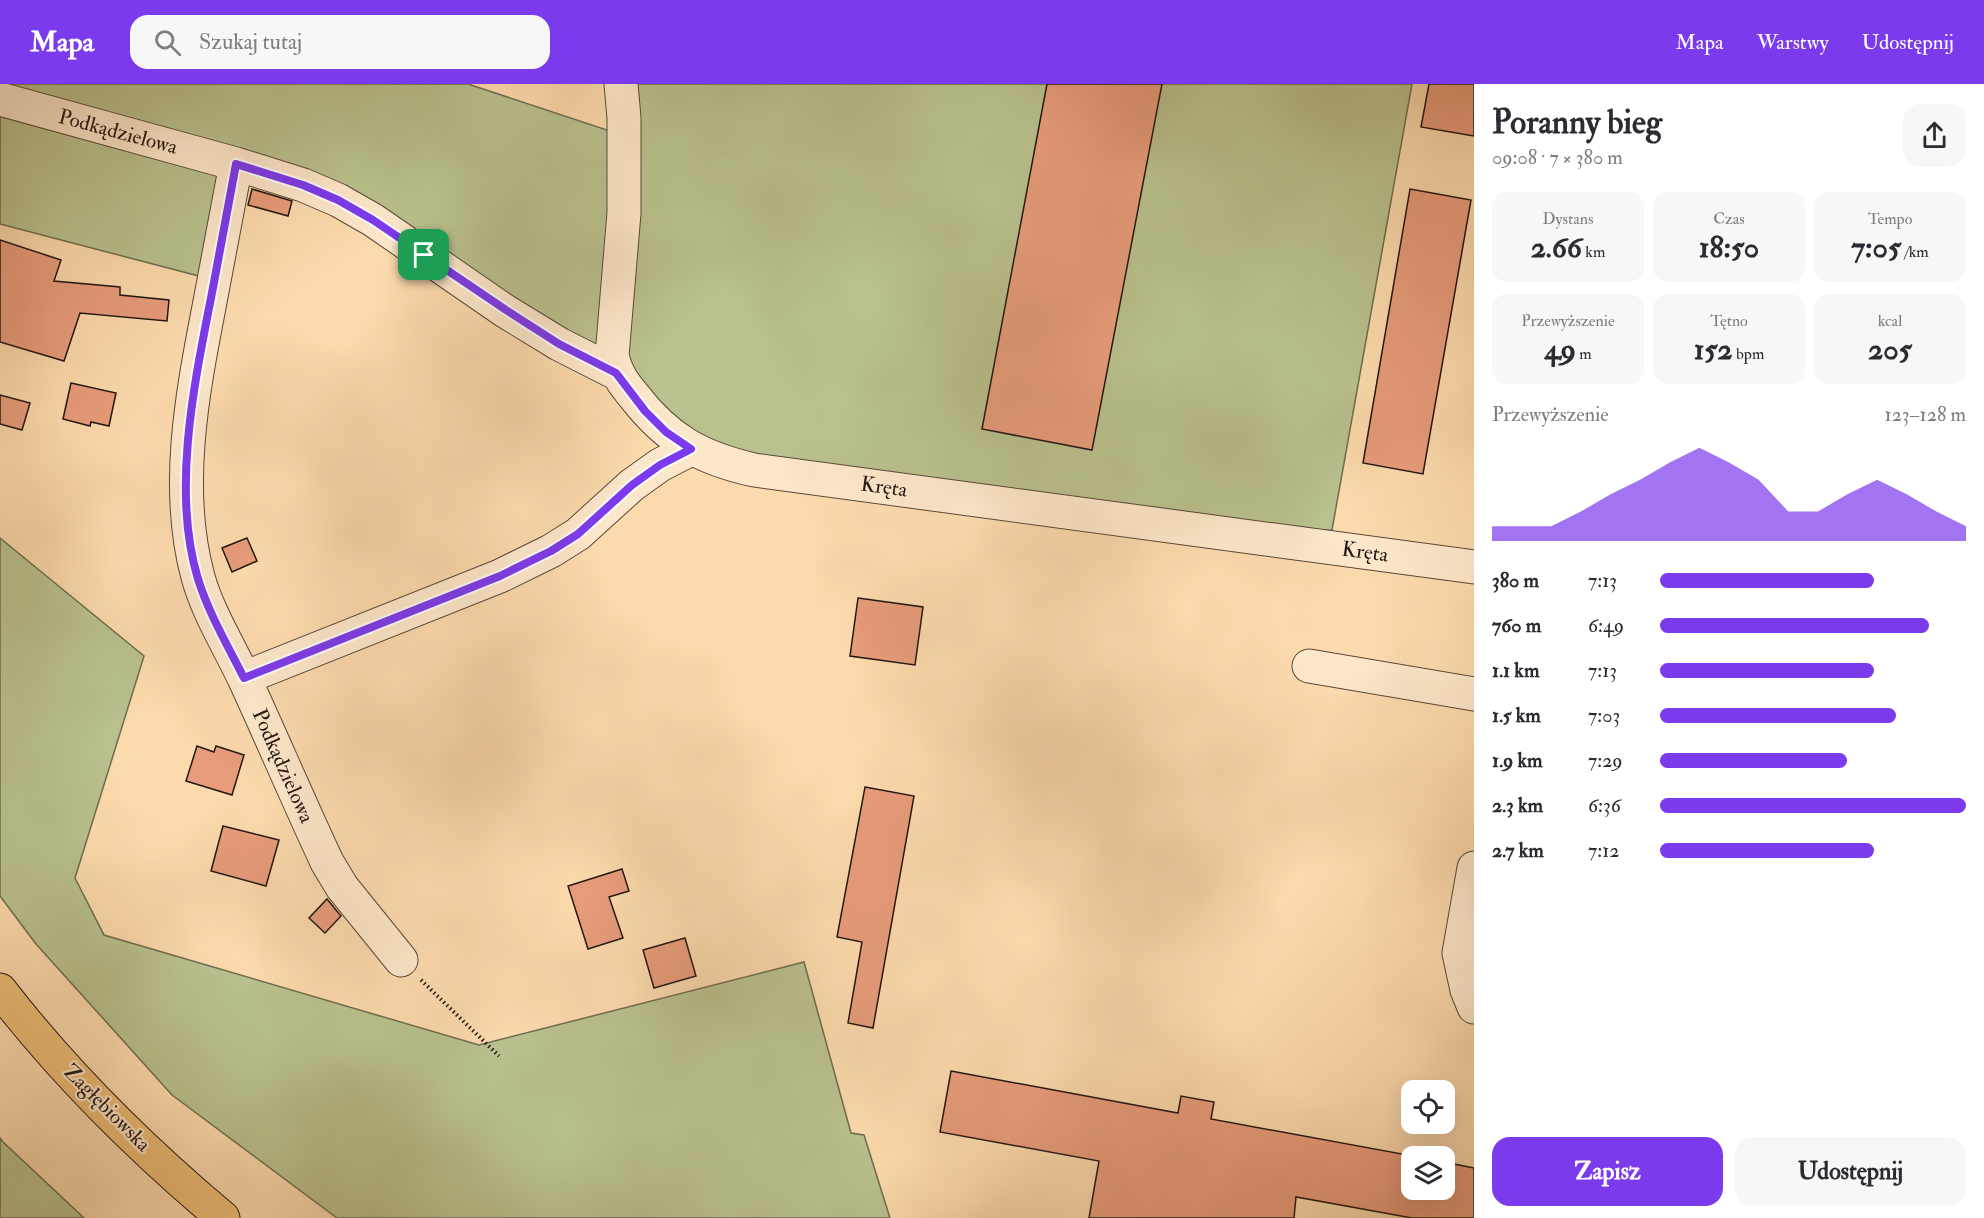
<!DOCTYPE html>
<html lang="pl">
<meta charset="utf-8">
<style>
:root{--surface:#fff;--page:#f7f7f7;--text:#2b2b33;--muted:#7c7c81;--accent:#7c3aed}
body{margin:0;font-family:"IM FELL Double Pica",serif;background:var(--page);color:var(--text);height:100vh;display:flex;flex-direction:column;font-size:22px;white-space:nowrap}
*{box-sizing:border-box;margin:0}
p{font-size:20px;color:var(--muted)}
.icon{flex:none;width:33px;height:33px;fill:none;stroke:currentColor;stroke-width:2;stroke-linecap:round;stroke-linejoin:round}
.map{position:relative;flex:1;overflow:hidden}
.drawer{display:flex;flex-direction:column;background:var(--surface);width:510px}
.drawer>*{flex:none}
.tools{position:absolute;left:1401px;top:996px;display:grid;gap:12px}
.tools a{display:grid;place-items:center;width:54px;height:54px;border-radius:12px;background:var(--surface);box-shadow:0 6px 24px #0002;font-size:30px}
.pin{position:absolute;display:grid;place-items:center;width:51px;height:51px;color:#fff;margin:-26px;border-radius:12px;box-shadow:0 3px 9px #0006}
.round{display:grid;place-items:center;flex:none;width:63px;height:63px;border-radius:18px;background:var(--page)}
.head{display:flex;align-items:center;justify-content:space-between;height:102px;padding:0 18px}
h1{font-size:33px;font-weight:700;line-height:45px}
.stats{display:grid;grid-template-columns:repeat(3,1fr);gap:9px;height:102px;padding:6px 18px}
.stats div{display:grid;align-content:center;border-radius:15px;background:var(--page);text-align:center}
.stats b{font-size:30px;font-weight:700}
.stats small{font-size:16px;font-weight:400}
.stats p{font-size:16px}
.chart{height:168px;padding:12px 18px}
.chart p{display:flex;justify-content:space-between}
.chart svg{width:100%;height:108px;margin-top:6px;fill:var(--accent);opacity:.7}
.button{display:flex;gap:12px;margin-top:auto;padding:12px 18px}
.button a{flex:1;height:69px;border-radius:18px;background:var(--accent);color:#fff;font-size:24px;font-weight:700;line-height:69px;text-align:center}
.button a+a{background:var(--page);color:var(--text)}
ul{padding:0 18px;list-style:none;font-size:20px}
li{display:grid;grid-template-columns:96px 72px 1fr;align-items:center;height:45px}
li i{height:15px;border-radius:8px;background:var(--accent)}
header{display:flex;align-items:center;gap:36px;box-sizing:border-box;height:84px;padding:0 30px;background:var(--accent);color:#fff}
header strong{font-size:28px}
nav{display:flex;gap:33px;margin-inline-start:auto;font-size:21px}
.search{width:420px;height:54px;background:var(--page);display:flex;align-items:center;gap:15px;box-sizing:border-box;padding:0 21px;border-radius:18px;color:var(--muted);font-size:22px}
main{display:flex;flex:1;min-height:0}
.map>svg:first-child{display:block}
.green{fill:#b9c18e;stroke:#6e6c50;stroke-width:1.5}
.building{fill:#e89c7b;stroke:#221712;stroke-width:1.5}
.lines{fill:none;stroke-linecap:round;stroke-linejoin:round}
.minor-casing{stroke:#584839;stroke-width:35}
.major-casing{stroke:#221712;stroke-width:35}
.path{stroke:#221712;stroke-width:4;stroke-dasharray:1.5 3;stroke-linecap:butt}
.minor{stroke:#fde7ca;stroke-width:33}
.major{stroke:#eebd76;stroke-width:33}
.route-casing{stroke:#fff;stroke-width:12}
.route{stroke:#7c3aed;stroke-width:8}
.labels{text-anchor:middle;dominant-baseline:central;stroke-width:4.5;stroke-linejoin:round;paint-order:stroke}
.street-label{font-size:21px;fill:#221712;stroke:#fde7ca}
</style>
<header>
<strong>Mapa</strong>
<div class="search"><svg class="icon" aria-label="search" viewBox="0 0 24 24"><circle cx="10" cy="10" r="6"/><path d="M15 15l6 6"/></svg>Szukaj tutaj</div>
<nav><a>Mapa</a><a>Warstwy</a><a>Udostępnij</a></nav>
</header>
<main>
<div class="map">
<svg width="1474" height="1134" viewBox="0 0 1474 1134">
<rect width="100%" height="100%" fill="#fcdaad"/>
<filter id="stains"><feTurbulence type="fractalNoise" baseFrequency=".00333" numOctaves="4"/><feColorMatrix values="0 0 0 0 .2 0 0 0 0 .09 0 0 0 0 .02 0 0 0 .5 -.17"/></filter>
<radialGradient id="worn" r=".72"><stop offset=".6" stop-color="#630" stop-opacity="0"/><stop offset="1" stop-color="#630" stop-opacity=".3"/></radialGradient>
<path class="green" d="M0 0H468L619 50 604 265 505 227 425 171 237 81 214 196 0 140Z
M629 0H1412L1332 446 1306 447 739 371 679 343 625 276Z
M0 454 144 572 75 794 104 851 479 961 804 878 851 1049 864 1051 890 1134H337L172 1011 36 860 0 812Z
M0 1054 2 1057 84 1134H0Z"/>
<path class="building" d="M1047 0H1162L1092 366 982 345Z
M1429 0H1474V52L1421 43Z
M252 105 292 117 288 132 248 121Z
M1410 105 1471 116 1423 390 1363 379Z
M0 156 61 176 54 197 120 203V211L169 216 167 237 80 229 64 277 0 258Z
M71 299 116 309 109 342 91 338 90 342 63 335Z
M0 311 30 319 22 346 0 340Z
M247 454 257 477 232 488 222 464Z
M858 514 923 523 915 581 850 572Z
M197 662 214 668 216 662 244 671 232 711 186 697Z
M865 703 914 712 873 944 848 939 862 858 837 853Z
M223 742 279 756 266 802 211 787Z
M622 785 629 807 609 813 623 854 588 865 568 802Z
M327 815 341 832 325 849 309 834Z
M685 854 696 892 654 904 643 866Z
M951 987 1178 1029 1181 1012 1214 1018 1211 1035 1413 1072 1412 1106H1444V1078L1474 1084V1134H1412L1296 1113 1294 1134H1089L1099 1077 940 1048Z"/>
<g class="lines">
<defs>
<path id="minor" d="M621 0 624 34V129L612 272C616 289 623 299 634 312 668 356 701 374 754 386L1474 483
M0 15 236 80 303 101 338 116 373 136 505 227 559 260 616 289
M236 80C227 128 218 176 209 223 192 311 174 405 198 493 208 529 229 562 245 596 273 657 299 718 327 778L342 803 401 876
M1309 582 1474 610
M244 594 500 492 551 467 578 450 632 401 660 381 691 365
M1474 784 1459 869 1467 906 1474 923"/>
<path id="major" d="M0 906C65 990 142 1066 223 1134"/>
</defs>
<use href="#minor" class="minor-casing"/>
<use href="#major" class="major-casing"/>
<path class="path" d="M421 896 499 972"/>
<use href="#minor" class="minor"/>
<use href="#major" class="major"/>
</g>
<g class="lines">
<defs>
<path id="route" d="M236 80 303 101 338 116 373 136 506 226 559 260 616 289 645 327 666 348 691 365 660 381 632 401 578 450 551 467 500 492 244 594C228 562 209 530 198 495 172 410 193 305 210 219 219 173 227 127 236 80Z"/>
</defs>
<use href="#route" class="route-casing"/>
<use href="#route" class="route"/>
</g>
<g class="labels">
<g class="street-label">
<text transform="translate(118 48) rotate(15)">Podkądzielowa</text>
<text transform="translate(884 403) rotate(8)">Kręta</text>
<text transform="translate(1365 468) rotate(8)">Kręta</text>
<text transform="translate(283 682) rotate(66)">Podkądzielowa</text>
<text transform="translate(107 1024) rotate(45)">Zagłębiowska</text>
</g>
</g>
<rect width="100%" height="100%" filter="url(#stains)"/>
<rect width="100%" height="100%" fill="url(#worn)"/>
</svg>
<div class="tools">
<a><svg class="icon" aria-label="locate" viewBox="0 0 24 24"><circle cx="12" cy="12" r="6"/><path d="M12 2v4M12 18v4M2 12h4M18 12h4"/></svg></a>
<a><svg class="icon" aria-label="layers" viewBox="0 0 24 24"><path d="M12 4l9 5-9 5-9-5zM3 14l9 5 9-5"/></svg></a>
</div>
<div class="pin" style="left:424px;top:171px;background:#1e9e55"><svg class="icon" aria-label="arrive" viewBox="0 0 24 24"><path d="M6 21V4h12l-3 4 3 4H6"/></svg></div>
</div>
<section class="drawer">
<div class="head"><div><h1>Poranny bieg</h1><p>09:08 · 7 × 380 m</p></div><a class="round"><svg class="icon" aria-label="share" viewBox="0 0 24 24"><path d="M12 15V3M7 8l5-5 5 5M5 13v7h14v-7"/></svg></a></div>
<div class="stats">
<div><p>Dystans</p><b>2.66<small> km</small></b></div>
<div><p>Czas</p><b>18:50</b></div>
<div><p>Tempo</p><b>7:05<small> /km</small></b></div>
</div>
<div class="stats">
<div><p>Przewyższenie</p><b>49<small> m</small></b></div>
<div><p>Tętno</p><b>152<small> bpm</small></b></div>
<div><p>kcal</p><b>205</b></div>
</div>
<div class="chart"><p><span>Przewyższenie</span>123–128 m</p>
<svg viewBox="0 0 160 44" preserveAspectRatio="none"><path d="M0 44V38L10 38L20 38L30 32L40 25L50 19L60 12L70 6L80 12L90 19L100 32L110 32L120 25L130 19L140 25L150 32L160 38V44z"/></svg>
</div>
<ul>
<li><b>380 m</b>7:13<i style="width:70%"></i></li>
<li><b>760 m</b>6:49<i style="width:88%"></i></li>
<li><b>1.1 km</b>7:13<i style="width:70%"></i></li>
<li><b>1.5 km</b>7:03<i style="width:77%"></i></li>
<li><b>1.9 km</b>7:29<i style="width:61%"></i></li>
<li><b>2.3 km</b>6:36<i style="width:100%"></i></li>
<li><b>2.7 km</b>7:12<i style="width:70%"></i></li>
</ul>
<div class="button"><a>Zapisz</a><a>Udostępnij</a></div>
</section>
</main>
